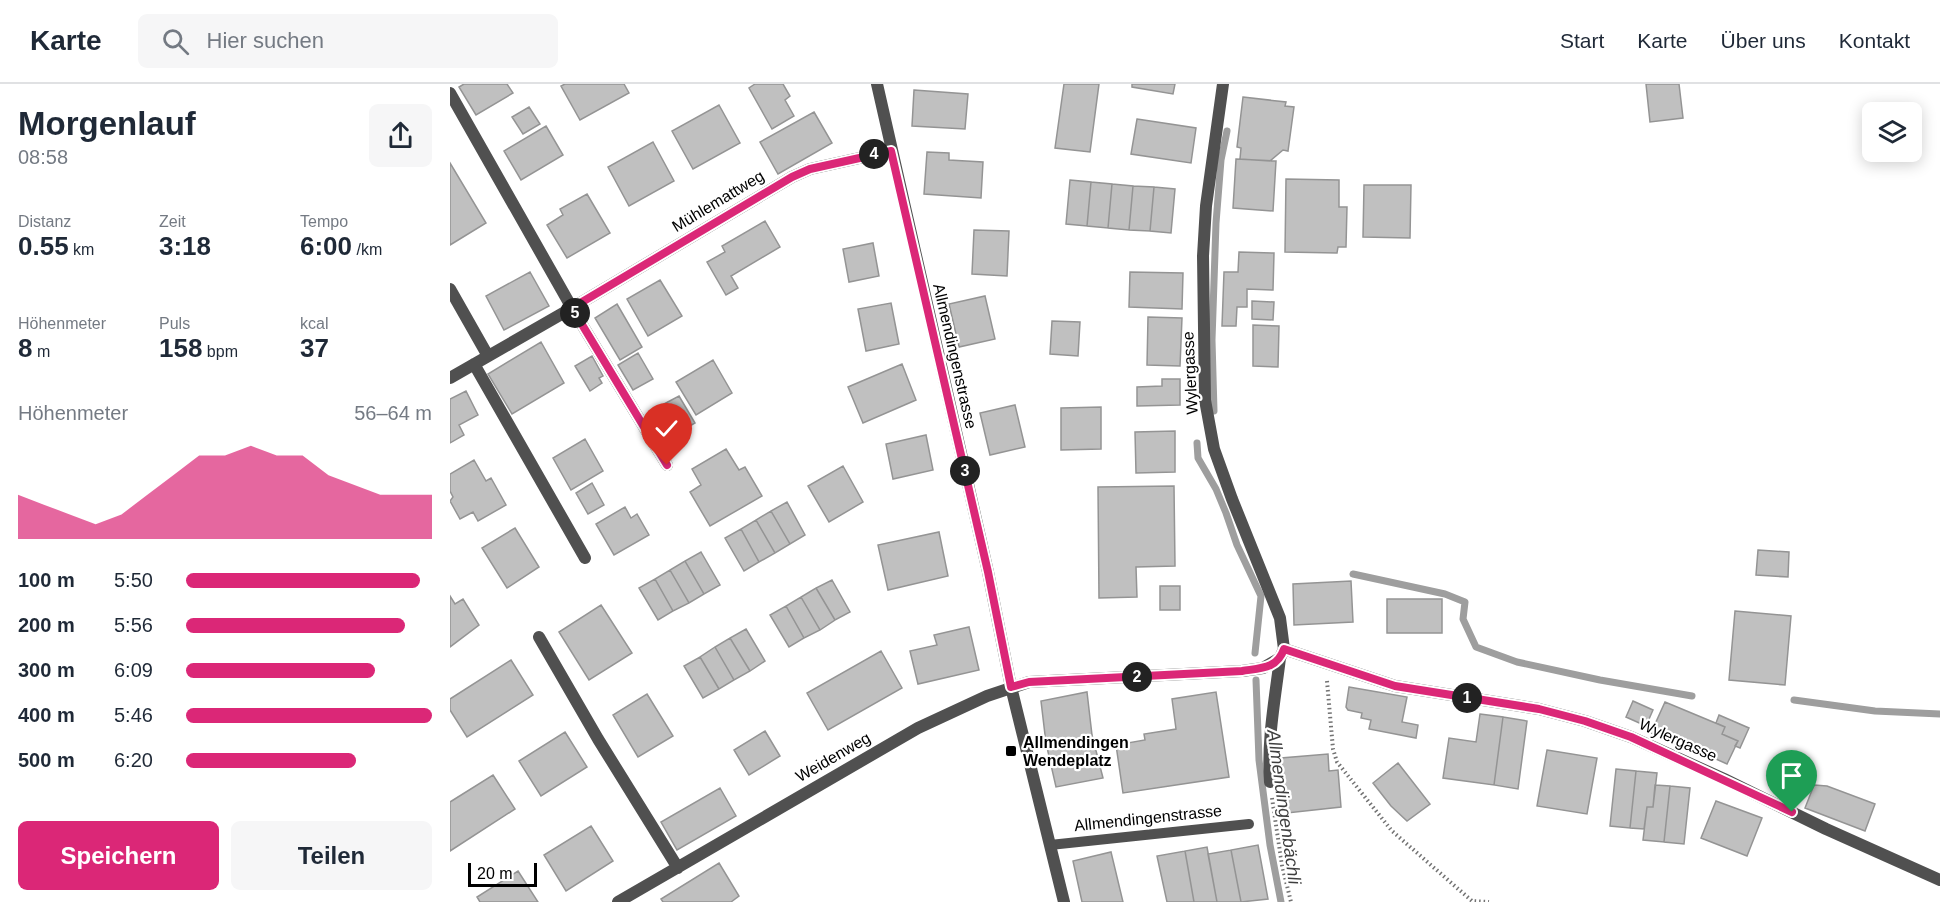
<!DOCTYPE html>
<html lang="de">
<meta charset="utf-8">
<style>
:root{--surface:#fff;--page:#f6f6f7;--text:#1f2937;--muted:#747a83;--line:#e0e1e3;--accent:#db2777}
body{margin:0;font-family:Helvetica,sans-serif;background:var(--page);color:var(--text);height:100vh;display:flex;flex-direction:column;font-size:22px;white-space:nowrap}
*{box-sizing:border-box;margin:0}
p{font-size:20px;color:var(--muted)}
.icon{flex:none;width:33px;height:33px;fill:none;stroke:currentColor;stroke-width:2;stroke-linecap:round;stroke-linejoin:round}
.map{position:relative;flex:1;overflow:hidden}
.drawer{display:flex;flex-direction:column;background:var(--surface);width:450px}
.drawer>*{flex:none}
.buttons{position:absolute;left:1412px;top:18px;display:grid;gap:12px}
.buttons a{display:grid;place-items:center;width:60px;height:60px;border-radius:9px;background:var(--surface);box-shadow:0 3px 15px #0003;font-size:30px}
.scale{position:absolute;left:18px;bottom:15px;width:69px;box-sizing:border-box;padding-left:6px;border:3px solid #000;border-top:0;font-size:16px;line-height:21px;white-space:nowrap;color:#000;-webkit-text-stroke:4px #fff;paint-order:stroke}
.pin{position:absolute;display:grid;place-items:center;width:51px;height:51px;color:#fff;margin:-62px -26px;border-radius:50% 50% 50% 0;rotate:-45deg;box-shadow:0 0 6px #0007}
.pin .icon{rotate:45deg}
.km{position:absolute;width:30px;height:30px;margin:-15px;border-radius:50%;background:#222;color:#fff;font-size:16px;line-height:30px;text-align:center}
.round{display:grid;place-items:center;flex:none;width:63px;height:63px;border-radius:9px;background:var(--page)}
.headline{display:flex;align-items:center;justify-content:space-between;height:102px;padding:0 18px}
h1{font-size:33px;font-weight:700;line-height:45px}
.stats{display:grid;grid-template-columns:repeat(3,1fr);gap:9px;height:102px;padding:6px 18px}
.stats div{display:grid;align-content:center}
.stats b{font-size:26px;font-weight:700}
.stats small{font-size:16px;font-weight:400}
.stats p{font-size:16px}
.chart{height:168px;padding:12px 18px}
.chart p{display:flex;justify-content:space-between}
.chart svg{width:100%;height:108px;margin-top:6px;fill:var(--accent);opacity:.7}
.button{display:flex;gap:12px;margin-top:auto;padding:12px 18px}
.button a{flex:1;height:69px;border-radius:9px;background:var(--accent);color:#fff;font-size:24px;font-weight:700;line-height:69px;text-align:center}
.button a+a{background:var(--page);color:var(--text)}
ul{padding:0 18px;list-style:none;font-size:20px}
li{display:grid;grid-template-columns:96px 72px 1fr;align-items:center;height:45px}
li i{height:15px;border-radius:8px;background:var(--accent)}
header{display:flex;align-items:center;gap:36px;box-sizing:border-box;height:84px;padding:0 30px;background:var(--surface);border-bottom:2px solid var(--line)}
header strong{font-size:28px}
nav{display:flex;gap:33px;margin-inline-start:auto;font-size:21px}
.search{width:420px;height:54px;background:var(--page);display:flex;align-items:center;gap:15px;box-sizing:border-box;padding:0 21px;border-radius:9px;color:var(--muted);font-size:22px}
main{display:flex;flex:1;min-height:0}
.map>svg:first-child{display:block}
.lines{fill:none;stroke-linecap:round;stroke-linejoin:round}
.stream{stroke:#9e9e9e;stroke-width:7}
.building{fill:#c0c0c0;stroke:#949494;stroke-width:1.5}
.path{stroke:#727272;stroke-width:4;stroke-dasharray:1.5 3;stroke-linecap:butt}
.service{stroke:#505050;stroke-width:10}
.minor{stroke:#505050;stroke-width:12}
.tertiary{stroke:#505050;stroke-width:12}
.route-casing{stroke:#fff;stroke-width:12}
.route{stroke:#db2777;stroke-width:8}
.poi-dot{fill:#000;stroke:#fff;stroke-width:2}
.labels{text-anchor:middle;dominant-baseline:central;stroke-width:4.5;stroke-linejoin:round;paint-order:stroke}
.street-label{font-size:16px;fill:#000;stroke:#fff}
.poi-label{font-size:16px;font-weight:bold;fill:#000;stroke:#fff;text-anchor:start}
.water-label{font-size:18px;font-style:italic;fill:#3f3f3f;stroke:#fff}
</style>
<header>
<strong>Karte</strong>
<div class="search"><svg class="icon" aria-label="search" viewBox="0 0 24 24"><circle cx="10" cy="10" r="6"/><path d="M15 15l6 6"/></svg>Hier suchen</div>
<nav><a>Start</a><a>Karte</a><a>Über uns</a><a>Kontakt</a></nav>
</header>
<main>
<section class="drawer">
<div class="headline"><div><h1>Morgenlauf</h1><p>08:58</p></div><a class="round"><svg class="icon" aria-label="share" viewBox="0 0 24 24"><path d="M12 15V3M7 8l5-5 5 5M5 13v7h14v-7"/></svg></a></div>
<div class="stats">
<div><p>Distanz</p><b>0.55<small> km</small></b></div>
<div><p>Zeit</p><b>3:18</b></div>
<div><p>Tempo</p><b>6:00<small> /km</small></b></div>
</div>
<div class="stats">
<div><p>Höhenmeter</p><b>8<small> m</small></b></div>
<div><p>Puls</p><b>158<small> bpm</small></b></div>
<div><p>kcal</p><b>37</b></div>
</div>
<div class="chart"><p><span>Höhenmeter</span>56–64 m</p>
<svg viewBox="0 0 160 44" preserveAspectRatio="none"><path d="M0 44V26L10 30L20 34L30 38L40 34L50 26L60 18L70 10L80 10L90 6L100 10L110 10L120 18L130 22L140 26L150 26L160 26V44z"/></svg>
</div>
<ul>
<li><b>100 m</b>5:50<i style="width:95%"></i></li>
<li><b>200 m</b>5:56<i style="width:89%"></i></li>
<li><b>300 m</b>6:09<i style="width:77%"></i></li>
<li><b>400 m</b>5:46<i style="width:100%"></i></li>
<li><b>500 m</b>6:20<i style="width:69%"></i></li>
</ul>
<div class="button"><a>Speichern</a><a>Teilen</a></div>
</section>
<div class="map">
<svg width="1490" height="818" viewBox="0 0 1490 818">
<rect width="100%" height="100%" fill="#fff"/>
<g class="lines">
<path class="stream" d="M764 327 762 256 766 139 771 76 777 47
M747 359 748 374 766 405 776 429 787 461 811 512 805 569
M903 490 995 510 1015 518 1013 535 1026 563 1067 578 1150 596 1242 612
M806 596 809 676 820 761 831 818
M1344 616 1425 627 1490 630"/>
</g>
<path class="building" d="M14 0H57L63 9 26 31 9 3Z
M115 0H174L179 9 130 36 111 2Z
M305 0H333L340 12 335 16 344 32 322 45 299 4Z
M614 0H649L640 68 605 64Z
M682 0H725L723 10 682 3Z
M1196 0H1229L1233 34 1200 38Z
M464 6 518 10 515 45 462 42Z
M793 13 836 18 835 22 844 23 838 67 833 66 820 77 790 75 791 64 787 63Z
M269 21 290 59 243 85 222 47Z
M79 23 90 40 73 50 62 33Z
M364 28 382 59 328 90 310 58Z
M687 35 746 44 741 79 681 70Z
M96 42 113 71 71 96 54 67Z
M203 58 224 97 179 122 158 83Z
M477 68 499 69V76L533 78 531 114 474 110Z
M786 75 826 77 823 127 783 124Z
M0 79 36 139 0 161Z
M836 95 889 96V123H897L896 163H888L887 169 835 168Z
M620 96 641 98 637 142 616 140Z
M641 98 662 100 658 144 637 142Z
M662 100 683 102 679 146 658 144Z
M914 101H961L960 154 913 153Z
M683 102 704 103 700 147 679 146Z
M704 103 725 105 721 149 700 147Z
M137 110 160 149 117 174 97 141 113 131 110 125Z
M315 137 330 163 281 192 288 204 276 211 257 178 275 168 272 162Z
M524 146 559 147 557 192 522 190Z
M423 159 429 192 399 198 393 165Z
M789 168 824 169 823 206 797 205V223H787L786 242H772L774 188H788Z
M80 188 99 222 54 246 36 212Z
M680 188 733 189 732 225 679 223Z
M210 196 232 232 198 252 177 215Z
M535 212 545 255 509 263 499 220Z
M802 217 824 218 823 236 802 235Z
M441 219 449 260 416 267 408 225Z
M167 220 192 263 170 276 145 234Z
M698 233 732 234 730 282 697 281Z
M602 237 630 238 628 272 600 270Z
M803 241 829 242 828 283 803 282Z
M91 258 114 299 62 330 38 290Z
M188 269 203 295 183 306 168 281Z
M142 272 153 292 149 294 152 299 140 307 125 282Z
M263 276 282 309 246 331 226 298Z
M452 280 466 316 413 339 398 303Z
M712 295H730V321L687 322V303L712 302Z
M16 307 28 331 9 341 14 351 0 359V315Z
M229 312 245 339 226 350 210 322Z
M565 321 575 363 540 371 530 329Z
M651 323V365L611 366V324Z
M725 347V388L686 389 685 348Z
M476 351 483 386 443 395 436 360Z
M135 355 153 387 121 406 103 374Z
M276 365 289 386 295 383 312 412 260 442 240 408 251 401 242 385Z
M24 376 36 397 41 394 56 421 28 437 23 428 10 435 0 417 3 413 0 407V390Z
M393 382 413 418 379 438 358 402Z
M142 399 154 421 138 430 126 409Z
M724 402 725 482 686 483 687 513 649 514 648 403Z
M337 418 355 451 340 460 321 427Z
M175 423 181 434 187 430 199 451 164 471 146 440Z
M321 427 340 460 325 469 306 436Z
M306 436 325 469 309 478 291 445Z
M65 444 89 483 57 504 32 464Z
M291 445 309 478 294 487 275 454Z
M489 448 498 492 438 506 428 461Z
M1308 466 1339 468 1338 493 1306 491Z
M251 468 270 501 254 510 235 477Z
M235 477 254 510 239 519 220 486Z
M220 486 239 519 223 527 205 495Z
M205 495 223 527 208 536 189 504Z
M382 496 400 528 385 536 366 504Z
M901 497 903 538 844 541 843 500Z
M710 502H730V526H710Z
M366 504 385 536 370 546 351 513Z
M0 512 5 520 13 515 29 541 0 563Z
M351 513 370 546 354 554 336 522Z
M937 515H992V549H937Z
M151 521 182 569 139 596 109 548Z
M336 522 354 554 339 563 320 531Z
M1285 527 1341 532 1335 601 1279 596Z
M519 543 529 586 468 600 460 567 487 561 484 551Z
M296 545 315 577 300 587 280 554Z
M280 554 300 587 284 596 265 563Z
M265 563 284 596 269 605 250 573Z
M431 567 452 604 378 646 357 609Z
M250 573 269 605 253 614 234 582Z
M61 576 83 611 17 653 0 626V615Z
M899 603 957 613 952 638 968 641 966 654 919 645 921 636 911 634 912 629 898 626 896 623Z
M637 608 642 651 653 694 606 703 596 659 591 617Z
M766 608 779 693 673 709 666 661 695 656 694 650 726 645 722 615Z
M197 610 223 652 188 673 163 631Z
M1183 617 1203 626 1196 642 1176 633Z
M1215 618 1275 643 1272 650 1288 657 1277 680 1237 662 1236 666 1201 649Z
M1030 630 1053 633 1044 701 993 694 999 654 1026 658Z
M1269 631 1299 644 1290 664 1285 662 1288 657 1272 650 1275 643 1266 639Z
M1053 633 1077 637 1068 705 1044 701Z
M315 647 330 672 299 691 284 666Z
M115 648 137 683 91 712 69 677Z
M1097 666 1147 674 1137 730 1087 722Z
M878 670 879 687 888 686 891 723 837 729 831 674Z
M948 679 980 720 957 737 941 722 923 699Z
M1166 685 1186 687 1180 744 1160 742Z
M1186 687 1207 689 1203 723H1197L1194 745 1180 744Z
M43 691 65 725 0 767V718Z
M1205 701 1220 702 1214 758 1193 756 1197 723H1203Z
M1364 701 1377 702 1425 720 1415 747 1355 724Z
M1220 702 1240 704 1234 760 1214 758Z
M270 704 286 732 227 766 211 738Z
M1266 717 1312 734 1297 772 1251 754Z
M141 742 163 777 116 807 94 771Z
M808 761 818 815 791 818 781 766Z
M757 763 767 818H744L735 767Z
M781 766 791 818H767L758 770Z
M735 767 744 818H717L707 772Z
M661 768 673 818H632L623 777Z
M269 779 289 812 281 818H213L211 815Z
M68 787 88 818H30L27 813Z"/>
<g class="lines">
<path class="path" d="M877 597 883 665 887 678 942 747 1022 817 1039 818
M822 714 832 781 841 818"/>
<path class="service" d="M600 761 799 740"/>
<path class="minor" d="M773 0 756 122 753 172 755 316 764 365 782 415 830 534 834 565 830 574C825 615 817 656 820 698
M0 9 122 224 217 381
M0 205 38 272
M24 280 135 474
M0 294 122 224 342 93 360 85 441 67
M89 553 148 655 228 784
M834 565 945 602 1089 625 1135 637 1181 653 1274 695 1376 745 1490 796
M168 818 468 644 537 612 579 598 792 587 813 584 830 574"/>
<path class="tertiary" d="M427 0 538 488 561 603 614 818"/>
</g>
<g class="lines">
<defs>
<path id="route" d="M217 381 122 224 342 93 360 85 441 67 538 488 561 603 579 598 792 587C811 584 827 585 834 565L945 602 1089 625 1135 637 1181 653 1342 728"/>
</defs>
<use href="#route" class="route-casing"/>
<use href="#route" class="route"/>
</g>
<rect class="poi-dot" x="555" y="661" width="12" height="12" rx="3"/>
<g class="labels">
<g class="street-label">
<text transform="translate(268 117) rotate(-31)">Mühlemattweg</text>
<text transform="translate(505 272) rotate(77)">Allmendingenstrasse</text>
<text transform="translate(740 289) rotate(-93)">Wylergasse</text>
<text transform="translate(1228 656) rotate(24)">Wylergasse</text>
<text transform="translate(383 673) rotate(-30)">Weidenweg</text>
<text transform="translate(698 734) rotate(-6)">Allmendingenstrasse</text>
</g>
<g class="poi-label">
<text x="573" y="658">Allmendingen<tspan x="573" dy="18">Wendeplatz</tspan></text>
</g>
<g class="water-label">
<text transform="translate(834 723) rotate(82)">Allmendingenbächli</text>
</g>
</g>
</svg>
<div class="buttons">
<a><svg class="icon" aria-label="layers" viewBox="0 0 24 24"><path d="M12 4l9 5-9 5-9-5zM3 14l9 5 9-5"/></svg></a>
</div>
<div class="scale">20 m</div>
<div class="pin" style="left:1342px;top:728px;background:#1e9e55"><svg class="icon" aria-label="arrive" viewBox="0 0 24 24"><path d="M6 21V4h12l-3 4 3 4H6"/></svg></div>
<div class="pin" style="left:217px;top:381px;background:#d93025"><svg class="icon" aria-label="check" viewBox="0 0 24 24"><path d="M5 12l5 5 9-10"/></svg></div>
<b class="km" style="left:1017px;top:614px">1</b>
<b class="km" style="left:687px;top:593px">2</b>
<b class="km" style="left:515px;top:387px">3</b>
<b class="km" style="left:424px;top:70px">4</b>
<b class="km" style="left:125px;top:229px">5</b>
</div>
</main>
